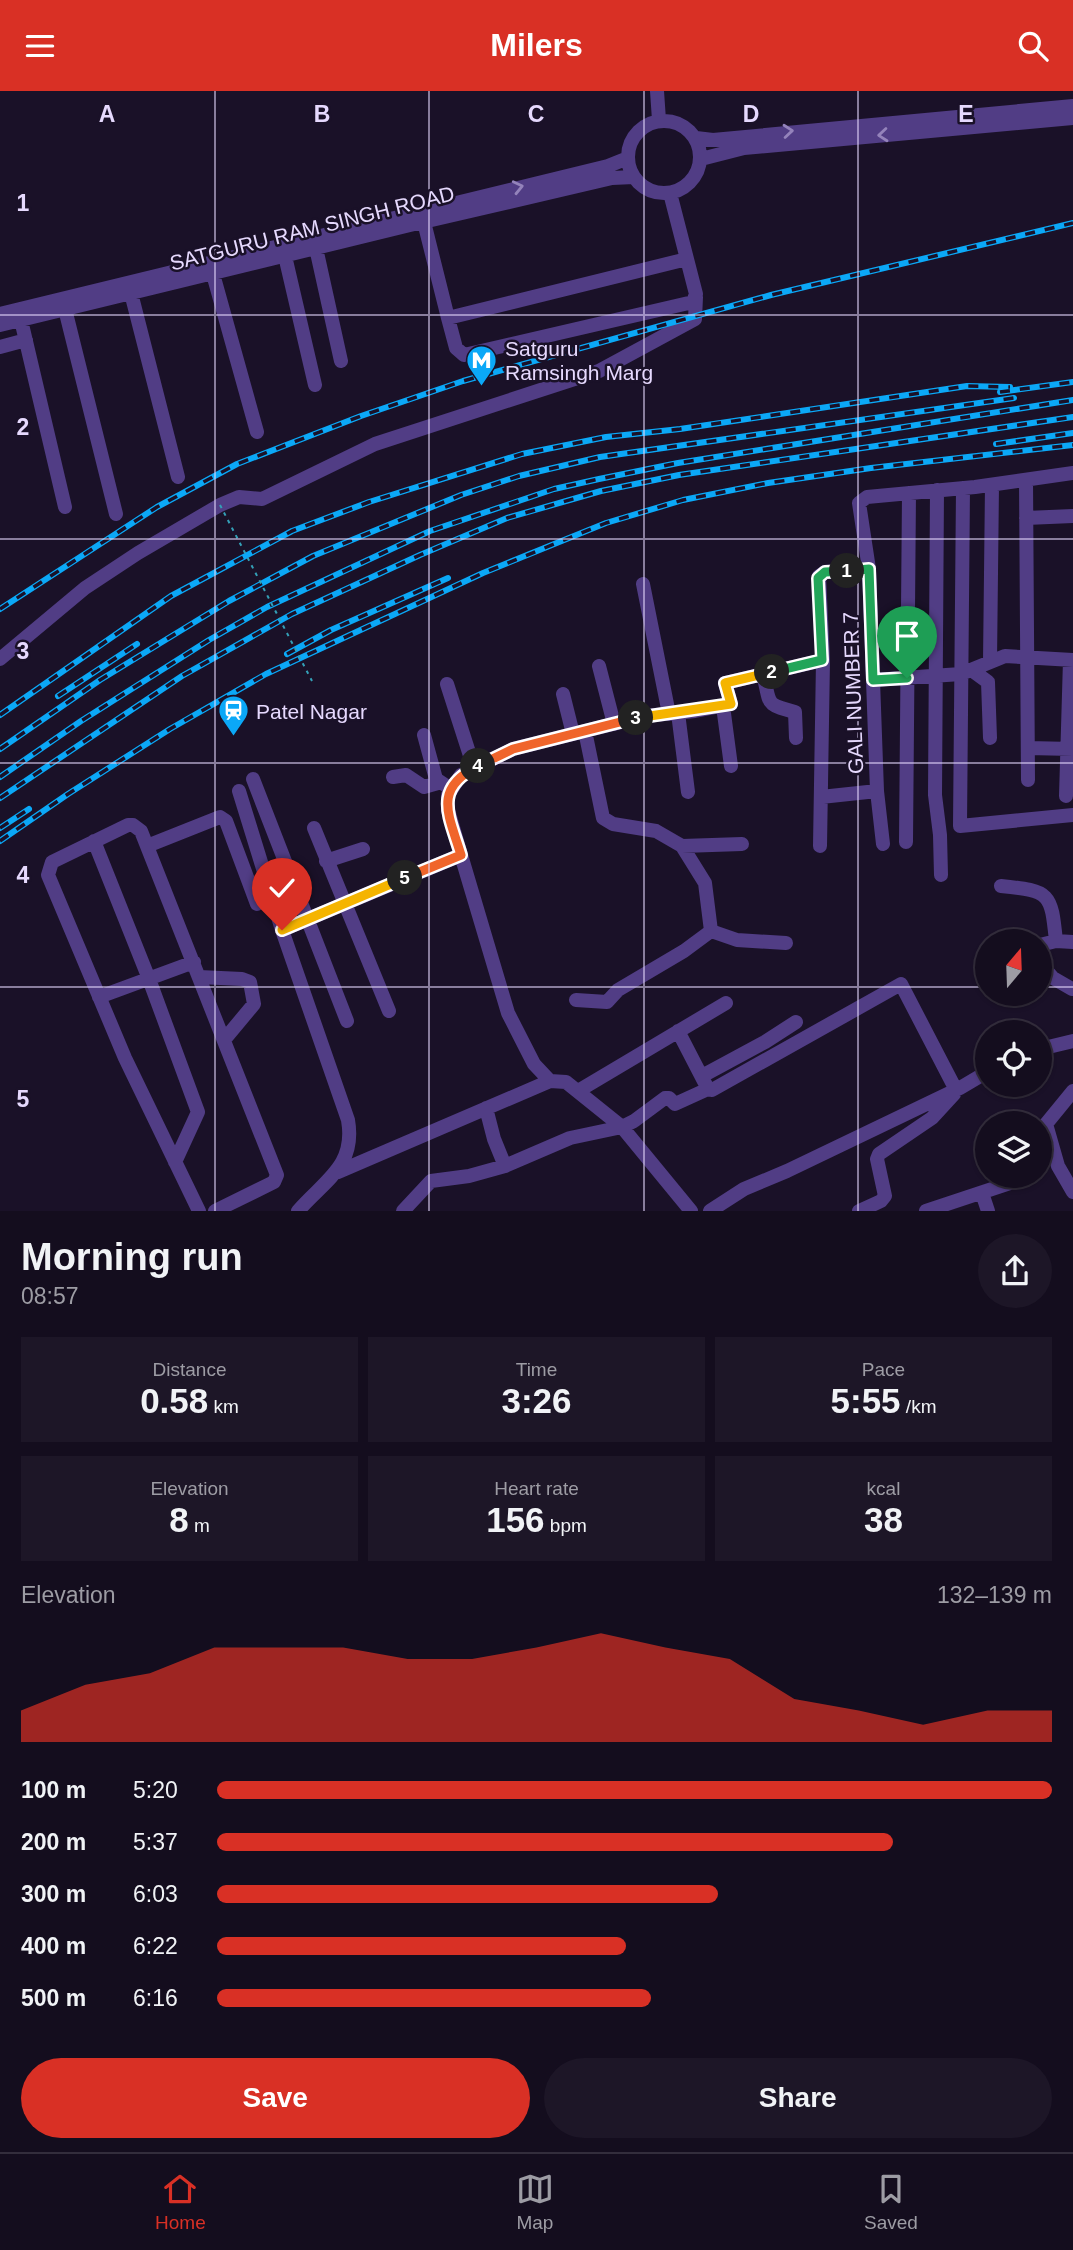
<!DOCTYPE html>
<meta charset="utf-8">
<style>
:root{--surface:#140d1e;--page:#1d1627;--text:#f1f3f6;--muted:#9d9ca4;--line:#332d3c;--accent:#d93025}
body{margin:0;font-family:Helvetica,sans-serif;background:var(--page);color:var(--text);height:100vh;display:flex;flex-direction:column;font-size:26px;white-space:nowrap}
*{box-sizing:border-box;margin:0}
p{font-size:23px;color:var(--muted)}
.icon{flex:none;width:38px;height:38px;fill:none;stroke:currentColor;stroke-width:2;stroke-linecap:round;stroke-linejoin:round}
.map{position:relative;height:1120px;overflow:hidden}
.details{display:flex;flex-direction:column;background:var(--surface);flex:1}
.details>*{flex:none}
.needle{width:46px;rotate:19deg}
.fabs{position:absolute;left:975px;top:838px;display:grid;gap:14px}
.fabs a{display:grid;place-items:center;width:77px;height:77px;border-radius:50%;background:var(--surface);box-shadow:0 2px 5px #0004,0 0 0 2px var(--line);font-size:35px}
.pin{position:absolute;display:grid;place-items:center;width:60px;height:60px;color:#fff;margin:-72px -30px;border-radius:50% 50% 50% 0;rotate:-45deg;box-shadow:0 0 7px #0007}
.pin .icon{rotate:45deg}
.km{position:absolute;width:35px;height:35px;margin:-18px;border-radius:50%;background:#222;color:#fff;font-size:19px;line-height:35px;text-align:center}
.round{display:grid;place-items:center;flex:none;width:74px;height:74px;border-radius:37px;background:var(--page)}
.overview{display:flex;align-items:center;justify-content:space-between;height:119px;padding:0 21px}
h1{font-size:38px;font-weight:700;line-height:52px}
.stats{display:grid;grid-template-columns:repeat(3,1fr);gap:10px;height:119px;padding:7px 21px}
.stats div{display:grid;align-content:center;border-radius:0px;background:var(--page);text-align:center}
.stats b{font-size:35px;font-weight:700}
.stats small{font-size:19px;font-weight:400}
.stats p{font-size:19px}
.chart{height:196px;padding:14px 21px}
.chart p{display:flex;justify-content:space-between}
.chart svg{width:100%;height:126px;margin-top:7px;fill:var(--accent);opacity:.7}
.action{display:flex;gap:14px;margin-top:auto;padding:14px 21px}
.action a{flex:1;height:80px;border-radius:42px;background:var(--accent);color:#fff;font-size:28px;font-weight:700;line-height:80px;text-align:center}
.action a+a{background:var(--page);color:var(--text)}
ul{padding:0 21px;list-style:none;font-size:23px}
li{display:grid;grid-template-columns:112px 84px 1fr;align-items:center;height:52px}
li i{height:18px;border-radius:9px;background:var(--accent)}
header{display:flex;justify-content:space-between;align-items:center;height:91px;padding:0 21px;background:var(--accent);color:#fff;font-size:32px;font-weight:700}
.menu{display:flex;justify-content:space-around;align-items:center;height:98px;border-top:2px solid var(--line);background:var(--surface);font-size:19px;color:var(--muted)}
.menu a{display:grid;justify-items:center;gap:4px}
.menu .on{color:var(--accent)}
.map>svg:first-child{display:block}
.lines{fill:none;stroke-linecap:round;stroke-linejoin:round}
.minor{stroke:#513d85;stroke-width:14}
.rail-casing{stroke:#0ba8f7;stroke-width:6}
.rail{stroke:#1a1128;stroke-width:3.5;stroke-dasharray:10;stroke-linecap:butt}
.path-bridge{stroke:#34a0b7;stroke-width:2;stroke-dasharray:3.5 5;stroke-linecap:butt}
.oneway{stroke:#9483bb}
.split-1-casing{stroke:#fff;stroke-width:14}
.split-2-casing{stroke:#fff;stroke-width:14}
.split-3-casing{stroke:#fff;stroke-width:14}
.split-4-casing{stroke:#fff;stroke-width:14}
.split-5-casing{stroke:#fff;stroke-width:14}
.split-6-casing{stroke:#fff;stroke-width:14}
.split-1{stroke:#22a559;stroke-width:9}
.split-2{stroke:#22a559;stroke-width:9}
.split-3{stroke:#f5b400;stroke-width:9}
.split-4{stroke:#f0652b;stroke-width:9}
.split-5{stroke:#f0652b;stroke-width:9}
.split-6{stroke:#f5b400;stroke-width:9}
.grid{fill:none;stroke:#e6d9fe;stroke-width:2;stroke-opacity:0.55}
.labels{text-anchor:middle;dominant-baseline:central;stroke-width:5;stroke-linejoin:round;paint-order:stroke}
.street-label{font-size:21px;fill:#e6d9fe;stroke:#1a1128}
.poi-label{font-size:21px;fill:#e6d9fe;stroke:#1a1128;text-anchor:start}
.grid-label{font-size:23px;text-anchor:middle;font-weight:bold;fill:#e6d9fe;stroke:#1a1128;stroke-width:5;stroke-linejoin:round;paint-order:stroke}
</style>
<header><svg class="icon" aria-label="menu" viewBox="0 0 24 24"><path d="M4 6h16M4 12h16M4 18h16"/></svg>Milers<svg class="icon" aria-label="search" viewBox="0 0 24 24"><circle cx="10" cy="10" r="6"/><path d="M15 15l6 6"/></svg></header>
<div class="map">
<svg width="1073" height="1120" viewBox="0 0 1073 1120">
<rect width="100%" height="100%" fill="#1a1128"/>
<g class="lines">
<path class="minor" d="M657 0 659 29
M628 66a36 36 0 1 1 72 0a36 36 0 1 1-72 0Z
M696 47 713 49 1073 15
M701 68 744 57 1073 27
M424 131 448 227 687 168 670 102
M316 157 341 270
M285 165 315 294
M213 183 257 341
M131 202 178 386
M65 218 116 423
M0 223 608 75 628 67
M448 227 456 257 464 264 693 211 696 203 687 168
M21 229 65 416
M0 234 410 134 612 87 634 86
M0 256 26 249
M1026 389 1028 689
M963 397 960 735 1073 724
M937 399 935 704 940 744 941 784
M1026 427 1073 425
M643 493 669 623
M0 568 85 497 138 462 220 414 239 406 262 408 375 353 599 280 695 228 696 206
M990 571 992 394
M599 575 614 633
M973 580 988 591 990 647
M763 583C771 614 764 613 795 621L796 647
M873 589 961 583 1005 565 1073 569
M447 593 474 677
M563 603 573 643
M723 615 731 675
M678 622 688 701
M585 640 603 727 613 733 656 740 682 755 705 792 711 840 737 849 786 852
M424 644 436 688 451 698
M1028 657 1073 658
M393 686 406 684 424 696 438 692
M253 688 347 930
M239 700 282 839
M1066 705 1070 569
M821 706 877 700
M314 737 389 920
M94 750 149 888 198 1021 175 1071
M906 751 909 402
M883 753 877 700 869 478 859 412 867 406 975 396 1073 382
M147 755 220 726 226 730 257 813
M682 755 742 753
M820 755 823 569
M326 770 363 758
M1001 795C1051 800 1051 802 1056 850
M1040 854 1056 850 1073 851
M1040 872 1053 887 1072 898
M199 886 242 888 250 891 254 913 224 949
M99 906 194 871
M576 909 607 911 618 899 684 860 711 840
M678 940 708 998 712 999 901 893 956 999
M1040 958 1073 950
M702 985 765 951 796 931
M578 1000 726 912
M1073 1000 1046 1033 1058 1075 1073 1101
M486 1017 494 1048 505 1075
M338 1081 550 990 534 973 508 922 461 764
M982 1102 988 1120
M199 1120 125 967 48 784 52 771 128 734H133L141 740 277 1084 274 1091 215 1120
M298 1120C325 1089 356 1075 348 1029L282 839 461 764 448 719V704L461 684 513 658 645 625 695 620 731 613 725 592 823 569 819 485 825 481 869 478
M403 1120 431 1090 469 1085 505 1075 570 1047 622 1036 566 991 550 990
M691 1120 622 1036 634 1030 665 1007H669L675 1013 708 998
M710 1120 744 1098 787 1080 960 997 987 981
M859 1120 881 1110 885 1105 877 1068 879 1063 932 1027 954 1003
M926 1120 1031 1085"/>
<defs>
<path id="rail" d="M1000 301 1073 291
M996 353 1073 342
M0 518 157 416 237 373 361 325 463 290 771 204 1073 132
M287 563 331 539 448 487
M58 605 137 553
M0 624 171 505 292 440 369 411 522 363 606 346 680 338 967 295 1010 296
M0 658 100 589 229 510 313 465 461 404 519 385 600 366 1014 307
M0 686 81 630 209 549 267 516 430 440 554 398 599 388 678 372 1073 309
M0 707 182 585 292 523 420 464 507 427 601 400 679 384 1073 326
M0 737 29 718
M0 750 68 703 170 638 266 583 483 482 606 432 683 409 768 392 871 377 1073 354"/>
</defs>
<use href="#rail" class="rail-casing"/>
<use href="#rail" class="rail"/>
<path class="path-bridge" d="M220 414 312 590"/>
</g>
<defs><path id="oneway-chevron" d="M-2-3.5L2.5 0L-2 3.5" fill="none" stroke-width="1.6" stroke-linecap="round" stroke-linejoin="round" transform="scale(1.75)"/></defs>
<g class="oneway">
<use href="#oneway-chevron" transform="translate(788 40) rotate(-5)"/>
<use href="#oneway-chevron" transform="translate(883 44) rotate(175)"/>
<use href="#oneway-chevron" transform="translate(518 96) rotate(-13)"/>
</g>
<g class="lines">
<defs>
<path id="split-1" d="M847 480 869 478 873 589 907 587"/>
<path id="split-2" d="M772 581 822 569 818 487 825 481 847 480"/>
<path id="split-3" d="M636 627 731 613 725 592 772 581"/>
<path id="split-4" d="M478 675 513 658 636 627"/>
<path id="split-5" d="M405 787 461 764C449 724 432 698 478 675"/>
<path id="split-6" d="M282 839 405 787"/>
</defs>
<use href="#split-1" class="split-1-casing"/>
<use href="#split-2" class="split-2-casing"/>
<use href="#split-3" class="split-3-casing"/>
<use href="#split-4" class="split-4-casing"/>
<use href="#split-5" class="split-5-casing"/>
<use href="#split-6" class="split-6-casing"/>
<use href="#split-1" class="split-1"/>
<use href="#split-2" class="split-2"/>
<use href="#split-3" class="split-3"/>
<use href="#split-4" class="split-4"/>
<use href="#split-5" class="split-5"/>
<use href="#split-6" class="split-6"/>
</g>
<path class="grid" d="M215 0V1120M429 0V1120M644 0V1120M858 0V1120M0 224H1073M0 448H1073M0 672H1073M0 896H987M1040 896H1073"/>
<defs>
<symbol id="metro-pin" viewBox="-11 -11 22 30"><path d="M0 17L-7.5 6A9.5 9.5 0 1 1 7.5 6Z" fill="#0ba8f7" stroke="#1a1128"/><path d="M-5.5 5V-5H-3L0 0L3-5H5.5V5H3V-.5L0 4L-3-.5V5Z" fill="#fff"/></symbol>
<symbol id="station-pin" viewBox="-11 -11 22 30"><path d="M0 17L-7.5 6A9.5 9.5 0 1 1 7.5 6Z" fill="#0ba8f7" stroke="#1a1128"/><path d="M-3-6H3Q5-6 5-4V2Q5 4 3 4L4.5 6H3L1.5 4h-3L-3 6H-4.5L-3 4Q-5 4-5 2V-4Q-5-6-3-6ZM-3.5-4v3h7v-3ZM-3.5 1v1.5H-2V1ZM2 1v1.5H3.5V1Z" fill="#fff"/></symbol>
</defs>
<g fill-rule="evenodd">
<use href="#metro-pin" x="464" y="252" width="35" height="47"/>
<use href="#station-pin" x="216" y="602" width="35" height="47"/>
</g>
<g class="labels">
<g class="street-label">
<text transform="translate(312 137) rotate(-14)">SATGURU RAM SINGH ROAD</text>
<text transform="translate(853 602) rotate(-92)">GALI NUMBER 7</text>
</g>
<g class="poi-label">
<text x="505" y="257">Satguru<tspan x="505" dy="24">Ramsingh Marg</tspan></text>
<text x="256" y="620">Patel Nagar</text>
</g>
</g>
<g class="grid-label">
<text x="107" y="31">A</text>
<text x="322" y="31">B</text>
<text x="536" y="31">C</text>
<text x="751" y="31">D</text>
<text x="966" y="31">E</text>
<text x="23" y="120">1</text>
<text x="23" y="344">2</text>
<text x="23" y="568">3</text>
<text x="23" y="792">4</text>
<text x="23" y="1016">5</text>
</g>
</svg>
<div class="fabs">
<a><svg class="needle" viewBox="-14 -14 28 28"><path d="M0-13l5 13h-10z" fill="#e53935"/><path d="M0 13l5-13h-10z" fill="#9d9ca4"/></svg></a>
<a><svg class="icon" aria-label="locate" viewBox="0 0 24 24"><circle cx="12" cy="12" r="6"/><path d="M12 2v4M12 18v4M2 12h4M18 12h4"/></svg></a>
<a><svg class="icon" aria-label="layers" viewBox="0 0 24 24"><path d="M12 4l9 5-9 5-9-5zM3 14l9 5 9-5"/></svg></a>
</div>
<div class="pin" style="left:907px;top:587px;background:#1e9e55"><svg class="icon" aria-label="arrive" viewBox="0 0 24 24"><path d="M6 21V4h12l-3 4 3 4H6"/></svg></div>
<div class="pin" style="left:282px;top:839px;background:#d93025"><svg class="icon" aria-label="check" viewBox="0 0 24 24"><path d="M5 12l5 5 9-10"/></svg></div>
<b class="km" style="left:847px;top:480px">1</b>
<b class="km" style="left:772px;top:581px">2</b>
<b class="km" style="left:636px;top:627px">3</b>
<b class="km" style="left:478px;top:675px">4</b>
<b class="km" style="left:405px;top:787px">5</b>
</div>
<section class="details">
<div class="overview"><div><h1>Morning run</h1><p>08:57</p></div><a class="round"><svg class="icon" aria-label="share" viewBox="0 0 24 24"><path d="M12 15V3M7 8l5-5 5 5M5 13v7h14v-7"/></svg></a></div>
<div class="stats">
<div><p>Distance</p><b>0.58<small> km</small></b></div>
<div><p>Time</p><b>3:26</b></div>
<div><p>Pace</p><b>5:55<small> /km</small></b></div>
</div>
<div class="stats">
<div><p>Elevation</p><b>8<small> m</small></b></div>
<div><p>Heart rate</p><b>156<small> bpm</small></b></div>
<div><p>kcal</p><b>38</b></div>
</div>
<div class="chart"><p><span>Elevation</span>132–139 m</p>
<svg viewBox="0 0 160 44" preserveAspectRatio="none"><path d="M0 44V33L10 24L20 20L30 11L40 11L50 11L60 15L70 15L80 11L90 6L100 11L110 15L120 29L130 33L140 38L150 33L160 33V44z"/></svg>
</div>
<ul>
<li><b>100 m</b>5:20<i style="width:100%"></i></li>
<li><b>200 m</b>5:37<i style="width:81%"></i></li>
<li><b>300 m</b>6:03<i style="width:60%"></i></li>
<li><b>400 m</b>6:22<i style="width:49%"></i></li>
<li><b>500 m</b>6:16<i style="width:52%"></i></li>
</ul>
<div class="action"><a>Save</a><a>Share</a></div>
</section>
<nav class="menu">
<a class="on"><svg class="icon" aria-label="home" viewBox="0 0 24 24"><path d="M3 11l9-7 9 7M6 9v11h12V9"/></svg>Home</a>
<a><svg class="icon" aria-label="map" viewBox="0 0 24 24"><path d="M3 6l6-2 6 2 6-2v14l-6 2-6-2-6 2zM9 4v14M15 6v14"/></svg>Map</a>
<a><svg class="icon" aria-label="saved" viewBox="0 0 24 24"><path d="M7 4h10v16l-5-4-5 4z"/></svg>Saved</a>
</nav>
